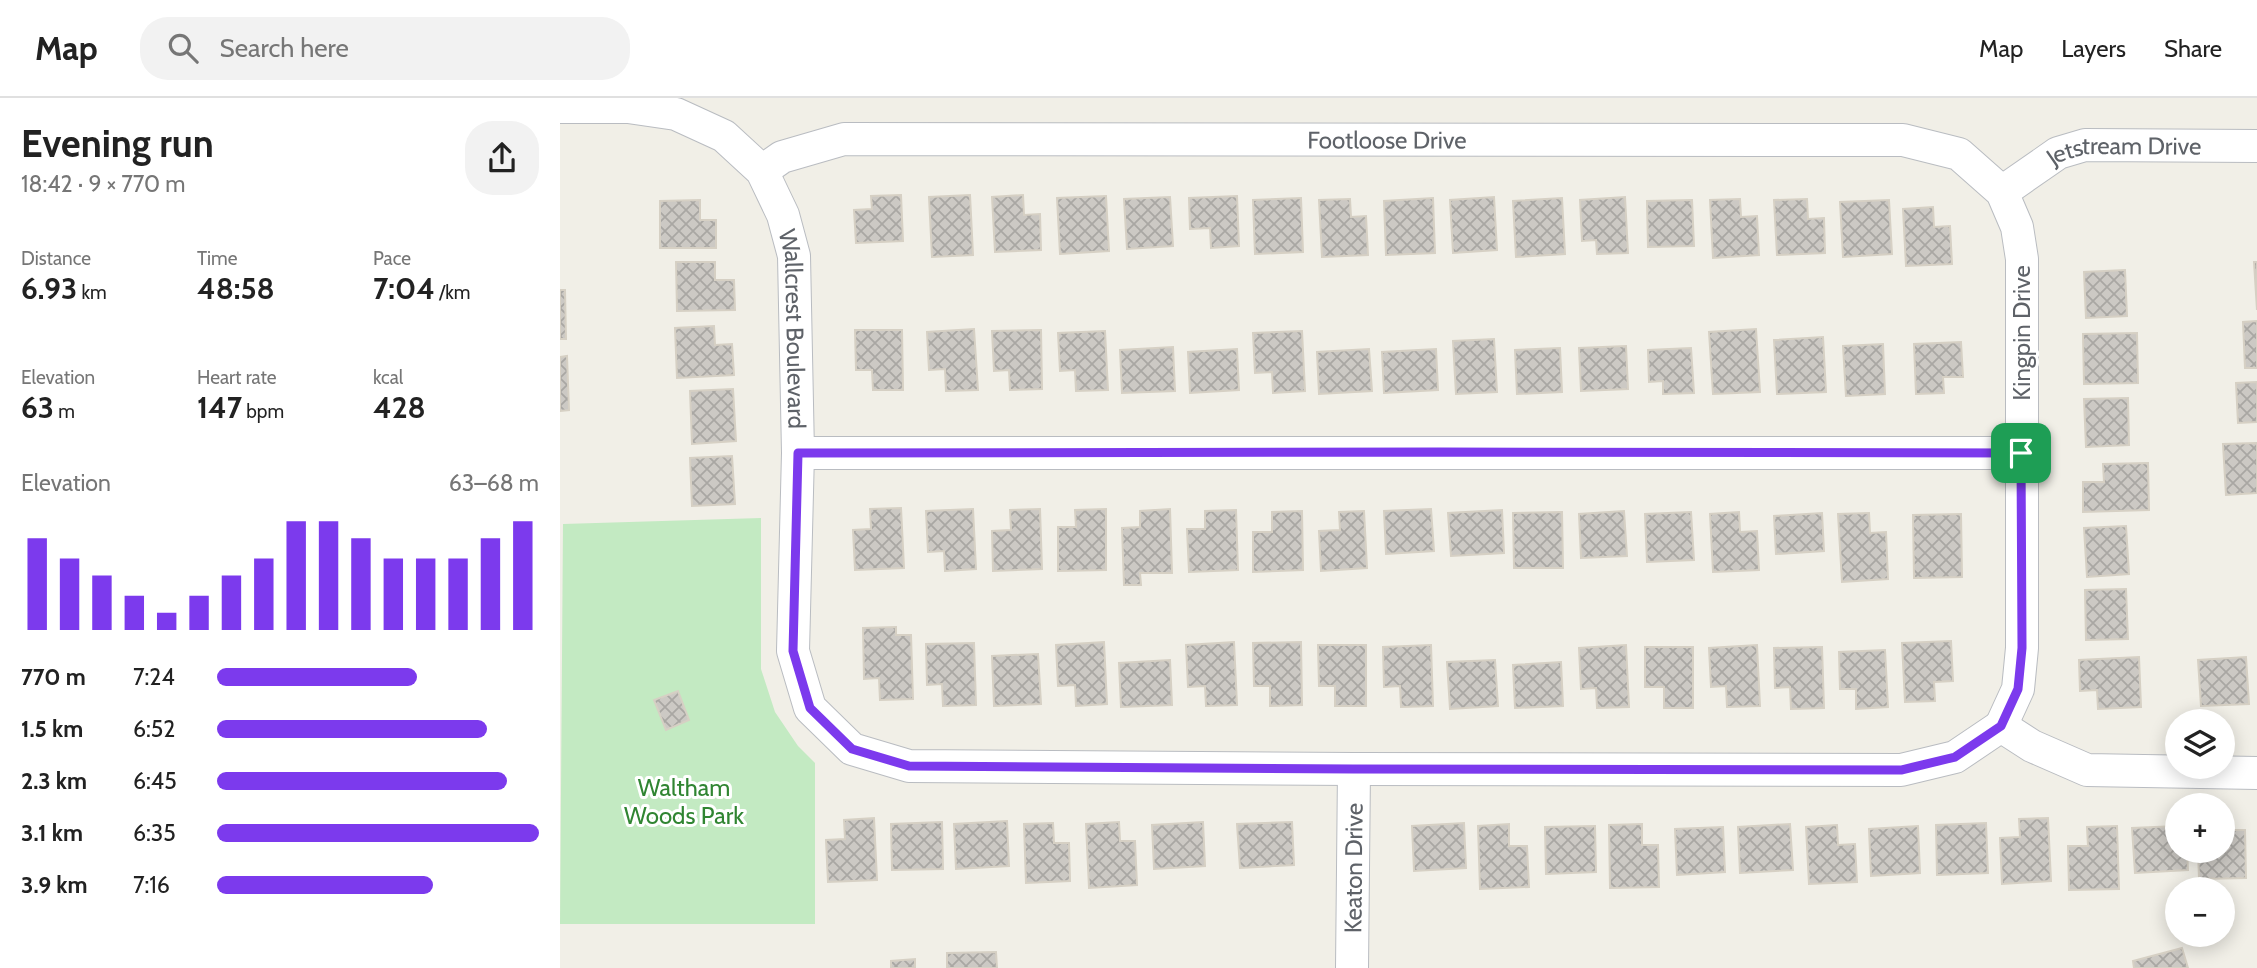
<!DOCTYPE html>
<meta charset="utf-8">
<style>
:root{--surface:#fff;--page:#f2f2f2;--text:#222;--muted:#767676;--line:#e0e0e0;--accent:#7c3aed}
body{margin:0;font-family:Cabin,sans-serif;background:var(--page);color:var(--text);height:100vh;display:flex;flex-direction:column;font-size:26px;white-space:nowrap}
*{box-sizing:border-box;margin:0}
p{font-size:23px;color:var(--muted)}
.icon{flex:none;width:38px;height:38px;fill:none;stroke:currentColor;stroke-width:2;stroke-linecap:round;stroke-linejoin:round}
.map{position:relative;flex:1;overflow:hidden}
.side{display:flex;flex-direction:column;background:var(--surface);width:560px}
.side>*{flex:none}
.controls{position:absolute;left:1605px;top:611px;display:grid;gap:14px}
.controls a{display:grid;place-items:center;width:70px;height:70px;border-radius:50%;background:var(--surface);box-shadow:0 4px 18px #0003;font-size:35px}
.pin{position:absolute;display:grid;place-items:center;width:60px;height:60px;color:#fff;margin:-30px;border-radius:14px;box-shadow:0 4px 10px #0006}
.round{display:grid;place-items:center;flex:none;width:74px;height:74px;border-radius:28px;background:var(--page)}
.overview{display:flex;align-items:center;justify-content:space-between;height:119px;padding:0 21px}
h1{font-size:38px;font-weight:800;line-height:52px}
.stats{display:grid;grid-template-columns:repeat(3,1fr);gap:10px;height:119px;padding:7px 21px}
.stats div{display:grid;align-content:center}
.stats b{font-size:30px;font-weight:800}
.stats small{font-size:19px;font-weight:400}
.stats p{font-size:19px}
.chart{height:196px;padding:14px 21px}
.chart p{display:flex;justify-content:space-between}
.chart svg{width:100%;height:126px;margin-top:7px;stroke:var(--accent);stroke-width:6}
ul{padding:0 21px;list-style:none;font-size:23px}
li{display:grid;grid-template-columns:112px 84px 1fr;align-items:center;height:52px}
li i{height:18px;border-radius:9px;background:var(--accent)}
header{display:flex;align-items:center;gap:42px;box-sizing:border-box;height:98px;padding:0 35px;background:var(--surface);border-bottom:2px solid var(--line)}
header strong{font-size:33px}
nav{display:flex;gap:38px;margin-inline-start:auto;font-size:24px}
.search{width:490px;height:63px;background:var(--page);display:flex;align-items:center;gap:18px;box-sizing:border-box;padding:0 24px;border-radius:28px;color:var(--muted);font-size:26px}
main{display:flex;flex:1;min-height:0}
.map>svg:first-child{display:block}
.green{fill:#c3eac2}
.building{fill:url(#building-cross-hatch);stroke:#d6d0c4;stroke-width:2}
.lines{fill:none;stroke-linecap:round;stroke-linejoin:round}
.minor-casing{stroke:#b9bcc1;stroke-width:34}
.minor{stroke:#fff;stroke-width:32}
.route-casing{stroke:#fff;stroke-width:14}
.route{stroke:#7c3aed;stroke-width:9}
.labels{text-anchor:middle;dominant-baseline:central;stroke-width:6;stroke-linejoin:round;paint-order:stroke}
.street-label{font-size:24px;fill:#5e6268;stroke:#fff}
.park-label{font-size:24px;fill:#308532;stroke:#fff}
</style>
<header>
<strong>Map</strong>
<div class="search"><svg class="icon" aria-label="search" viewBox="0 0 24 24"><circle cx="10" cy="10" r="6"/><path d="M15 15l6 6"/></svg>Search here</div>
<nav><a>Map</a><a>Layers</a><a>Share</a></nav>
</header>
<main>
<section class="side">
<div class="overview"><div><h1>Evening run</h1><p>18:42 · 9 × 770 m</p></div><a class="round"><svg class="icon" aria-label="share" viewBox="0 0 24 24"><path d="M12 15V3M7 8l5-5 5 5M5 13v7h14v-7"/></svg></a></div>
<div class="stats">
<div><p>Distance</p><b>6.93<small> km</small></b></div>
<div><p>Time</p><b>48:58</b></div>
<div><p>Pace</p><b>7:04<small> /km</small></b></div>
</div>
<div class="stats">
<div><p>Elevation</p><b>63<small> m</small></b></div>
<div><p>Heart rate</p><b>147<small> bpm</small></b></div>
<div><p>kcal</p><b>428</b></div>
</div>
<div class="chart"><p><span>Elevation</span>63–68 m</p>
<svg viewBox="0 0 160 44" preserveAspectRatio="none"><path d="M5 44V12M15 44V19M25 44V25M35 44V32M45 44V38M55 44V32M65 44V25M75 44V19M85 44V6M95 44V6M105 44V12M115 44V19M125 44V19M135 44V19M145 44V12M155 44V6"/></svg>
</div>
<ul>
<li><b>770 m</b>7:24<i style="width:62%"></i></li>
<li><b>1.5 km</b>6:52<i style="width:84%"></i></li>
<li><b>2.3 km</b>6:45<i style="width:90%"></i></li>
<li><b>3.1 km</b>6:35<i style="width:100%"></i></li>
<li><b>3.9 km</b>7:16<i style="width:67%"></i></li>
</ul>
</section>
<div class="map">
<svg width="1697" height="870" viewBox="0 0 1697 870">
<defs>
<pattern id="building-cross-hatch" width="8" height="8" patternUnits="userSpaceOnUse" patternTransform="scale(1.75)"><rect width="8" height="8" fill="#ccc9c4"/><path d="M0 0l8 8M0 8l8-8" fill="none" stroke="#a9a7a3"/></pattern>
</defs>
<rect width="100%" height="100%" fill="#f1efe7"/>
<path class="green" d="M201 420V571L215 614 238 648 255 665V826H0L3 426Z"/>
<path class="building" d="M341 97 343 143 296 145 294 112 312 111 311 98Z
M410 97 413 157 372 159 369 99Z
M463 97 464 117 480 116 481 152 435 154 432 99Z
M546 98 549 153 500 156 497 100Z
M677 98 679 148 651 150 650 130 630 131 629 100Z
M610 99 613 148 567 151 564 101Z
M934 99 937 152 893 155 890 102Z
M1065 99 1068 155 1037 156 1036 142 1022 143 1020 102Z
M741 100 743 154 695 156 693 102Z
M873 100 875 155 826 157 824 103Z
M1002 100 1005 156 956 159 953 103Z
M790 101 791 119 806 118 808 157 762 159 759 102Z
M1180 101 1181 119 1197 118 1199 157 1153 160 1150 102Z
M1247 101 1248 121 1264 120 1265 155 1217 157 1214 102Z
M140 102V122H156V150H100V103Z
M1132 102 1134 148 1088 149 1087 103Z
M1329 102 1332 156 1283 159 1280 104Z
M1373 109 1374 129 1390 128 1392 166 1346 168 1343 111Z
M116 164H155V182H174L175 212 117 213Z
M1694 164H1697V212Z
M1565 172 1567 218 1526 220 1524 174Z
M0 192H5L6 241H0Z
M1697 223V270H1685L1683 224Z
M154 228 155 247 172 246 174 277 117 280 115 230Z
M414 231 418 292 386 293 385 271 369 272 367 234Z
M1196 231 1200 294 1153 296 1149 234Z
M295 232H342L343 292H313L312 272H296Z
M481 232 482 291 450 292 449 272 434 273 432 233Z
M545 233 548 292 516 293 515 272 500 273 498 235Z
M742 233 745 293 713 295 712 274 695 275 693 235Z
M1577 235 1578 285 1524 286 1523 236Z
M1263 239 1266 294 1217 296 1214 242Z
M934 241 937 294 896 296 893 243Z
M1401 244 1403 279H1383L1384 295 1356 296 1354 246Z
M1323 246 1325 296 1286 298 1283 248Z
M1066 248 1068 291 1021 293 1019 250Z
M613 249 615 293 562 295 560 252Z
M1000 250 1002 294 957 296 955 252Z
M1131 250 1134 295 1103 296V283L1089 284 1088 252Z
M677 251 679 292 630 295 628 254Z
M809 251 812 293 759 296 757 254Z
M876 251 878 292 824 295 822 254Z
M7 258 9 312 0 313V259Z
M1697 284V324L1678 325 1676 285Z
M173 291 176 343 132 346 130 293Z
M1568 300 1569 347 1526 349 1524 301Z
M1697 345V395L1666 397 1663 346Z
M172 358 175 406 132 408 130 360Z
M1588 365 1589 412 1523 414V384H1544L1543 366Z
M341 410 344 470 295 472 293 432 311 431 310 411Z
M413 411 416 471 385 473 384 453 368 454 366 413Z
M480 411 482 471 433 473 432 433 451 432 450 412Z
M546 411V472L498 473V429H516L515 412Z
M610 411 612 475H580L581 487H564L562 430 580 429V413Z
M871 411 874 453 826 456 824 413Z
M676 412 678 472 629 474 627 431H645V413Z
M942 412 944 455 891 458 888 415Z
M742 413 743 472 693 474V434H712V414Z
M804 413 807 470 761 473 759 433 780 432 779 414Z
M1064 413 1067 458 1021 460 1019 416Z
M1002 414 1003 470H954L953 415Z
M1131 414 1134 462 1087 464 1085 416Z
M1179 414 1180 434 1197 433 1199 472 1153 474 1150 416Z
M1262 415 1264 453 1216 456 1214 418Z
M1309 415 1310 435 1326 434 1328 481 1282 484 1278 416Z
M1401 416 1402 479 1354 480 1353 417Z
M1566 428 1569 476 1527 479 1524 430Z
M1566 491 1568 541 1526 542 1525 492Z
M336 529V537H351L353 601 320 602 319 580 304 581 303 530Z
M1391 543 1393 583 1374 584 1375 603 1345 604 1342 545Z
M544 544 547 606 516 608 515 587 498 588 496 547Z
M674 544 677 607 646 608 645 588 628 589 626 547Z
M741 544 742 607 710 608V588H694L693 545Z
M414 545 416 607 383 608 382 586 367 587 366 546Z
M758 547H806V608H775V588H759Z
M871 547 873 608 841 609 840 588 824 589 823 549Z
M1066 547 1069 609 1037 610 1036 590 1021 591 1019 550Z
M1197 547 1200 608 1167 609 1166 588 1151 589 1149 550Z
M1085 549H1133V610H1104V589H1085Z
M1262 549 1264 610 1231 611 1230 589 1215 590 1214 550Z
M1325 552 1328 609 1296 611V591H1280L1279 554Z
M478 556 481 606 434 608 432 558Z
M1579 559 1581 609 1538 611 1537 592 1520 593 1519 562Z
M1686 559 1689 606 1641 608 1638 562Z
M610 562 612 607 561 609 559 565Z
M935 562 938 608 890 611 887 564Z
M1001 564 1003 608 955 610 953 567Z
M118 593 129 622 106 632 94 602Z
M314 720 317 782 268 784 266 742 285 741 284 722Z
M1488 720 1491 783 1442 786 1440 740 1460 739 1459 721Z
M447 723 449 768 396 771 394 726Z
M382 724 383 771 332 772 331 726Z
M559 724 560 743H575L577 787 529 790 526 726Z
M643 724 645 768 594 771 592 727Z
M732 724 734 767 680 770 677 726Z
M493 725 494 745H509L510 783 466 785 464 726Z
M904 725 906 770 854 773 852 728Z
M1426 725 1428 775 1377 777 1376 727Z
M949 726V748H967L969 789 920 791 918 728Z
M1082 726V747H1098L1099 789 1050 790 1049 727Z
M1230 726 1233 772 1180 775 1178 729Z
M1277 727 1278 747 1295 746 1297 784 1249 786 1246 729Z
M1035 728 1036 774 986 776 985 729Z
M1358 728 1360 775 1311 778 1309 731Z
M1557 728 1559 791 1509 792 1508 748H1528L1527 729Z
M1617 728V752H1627L1628 772 1575 775 1572 730Z
M1163 729 1165 774 1117 777 1115 731Z
M1662 732H1685L1686 780 1639 781 1638 752H1662Z
M1622 850 1628 870H1574L1573 863Z
M436 854 437 870H387V855Z
M355 861V870H331V863Z"/>
<g class="lines">
<defs>
<g id="minor">
<path id="s1" d="M0 9H68L116 16 164 38 202 73 223 117 234 158 238 355 233 553 250 610 292 651 349 668 794 671 1341 672 1395 659 1441 628"/>
<path id="s2" d="M202 73 222 59 284 41 1343 42 1399 56 1442 94 1457 129 1462 161V550L1458 591 1441 628"/>
<path id="s3" d="M1442 94 1498 55 1525 47 1697 48"/>
<path d="M238 355H1461"/>
<path d="M1441 628 1472 648 1527 672 1697 675"/>
<path id="s4" d="M792 870 794 671"/>
</g>
</defs>
<use href="#minor" class="minor-casing"/>
<use href="#minor" class="minor"/>
</g>
<g class="lines">
<defs>
<path id="route" d="M880 354 1461 355 1462 550 1458 591 1441 628 1395 659 1341 672 793 671 349 668 292 651 250 610 233 553 238 355Z"/>
</defs>
<use href="#route" class="route-casing"/>
<use href="#route" class="route"/>
</g>
<g class="labels">
<g class="street-label">
<text stroke="none"><textPath href="#s2" startOffset="632">Footloose Drive</textPath></text>
<text stroke="none"><textPath href="#s3" startOffset="135">Jetstream Drive</textPath></text>
<text stroke="none"><textPath href="#s1" startOffset="385">Wallcrest Boulevard</textPath></text>
<text transform="translate(1461 235) rotate(-90)">Kingpin Drive</text>
<text stroke="none"><textPath href="#s4" startOffset="100">Keaton Drive</textPath></text>
</g>
<g class="park-label">
<text x="124" y="689">Waltham<tspan x="124" dy="28">Woods Park</tspan></text>
</g>
</g>
</svg>
<div class="controls">
<a><svg class="icon" aria-label="layers" viewBox="0 0 24 24"><path d="M12 4l9 5-9 5-9-5zM3 14l9 5 9-5"/></svg></a>
<a>+</a>
<a>−</a>
</div>
<div class="pin" style="left:1461px;top:355px;background:#1e9e55"><svg class="icon" aria-label="arrive" viewBox="0 0 24 24"><path d="M6 21V4h12l-3 4 3 4H6"/></svg></div>
</div>
</main>
